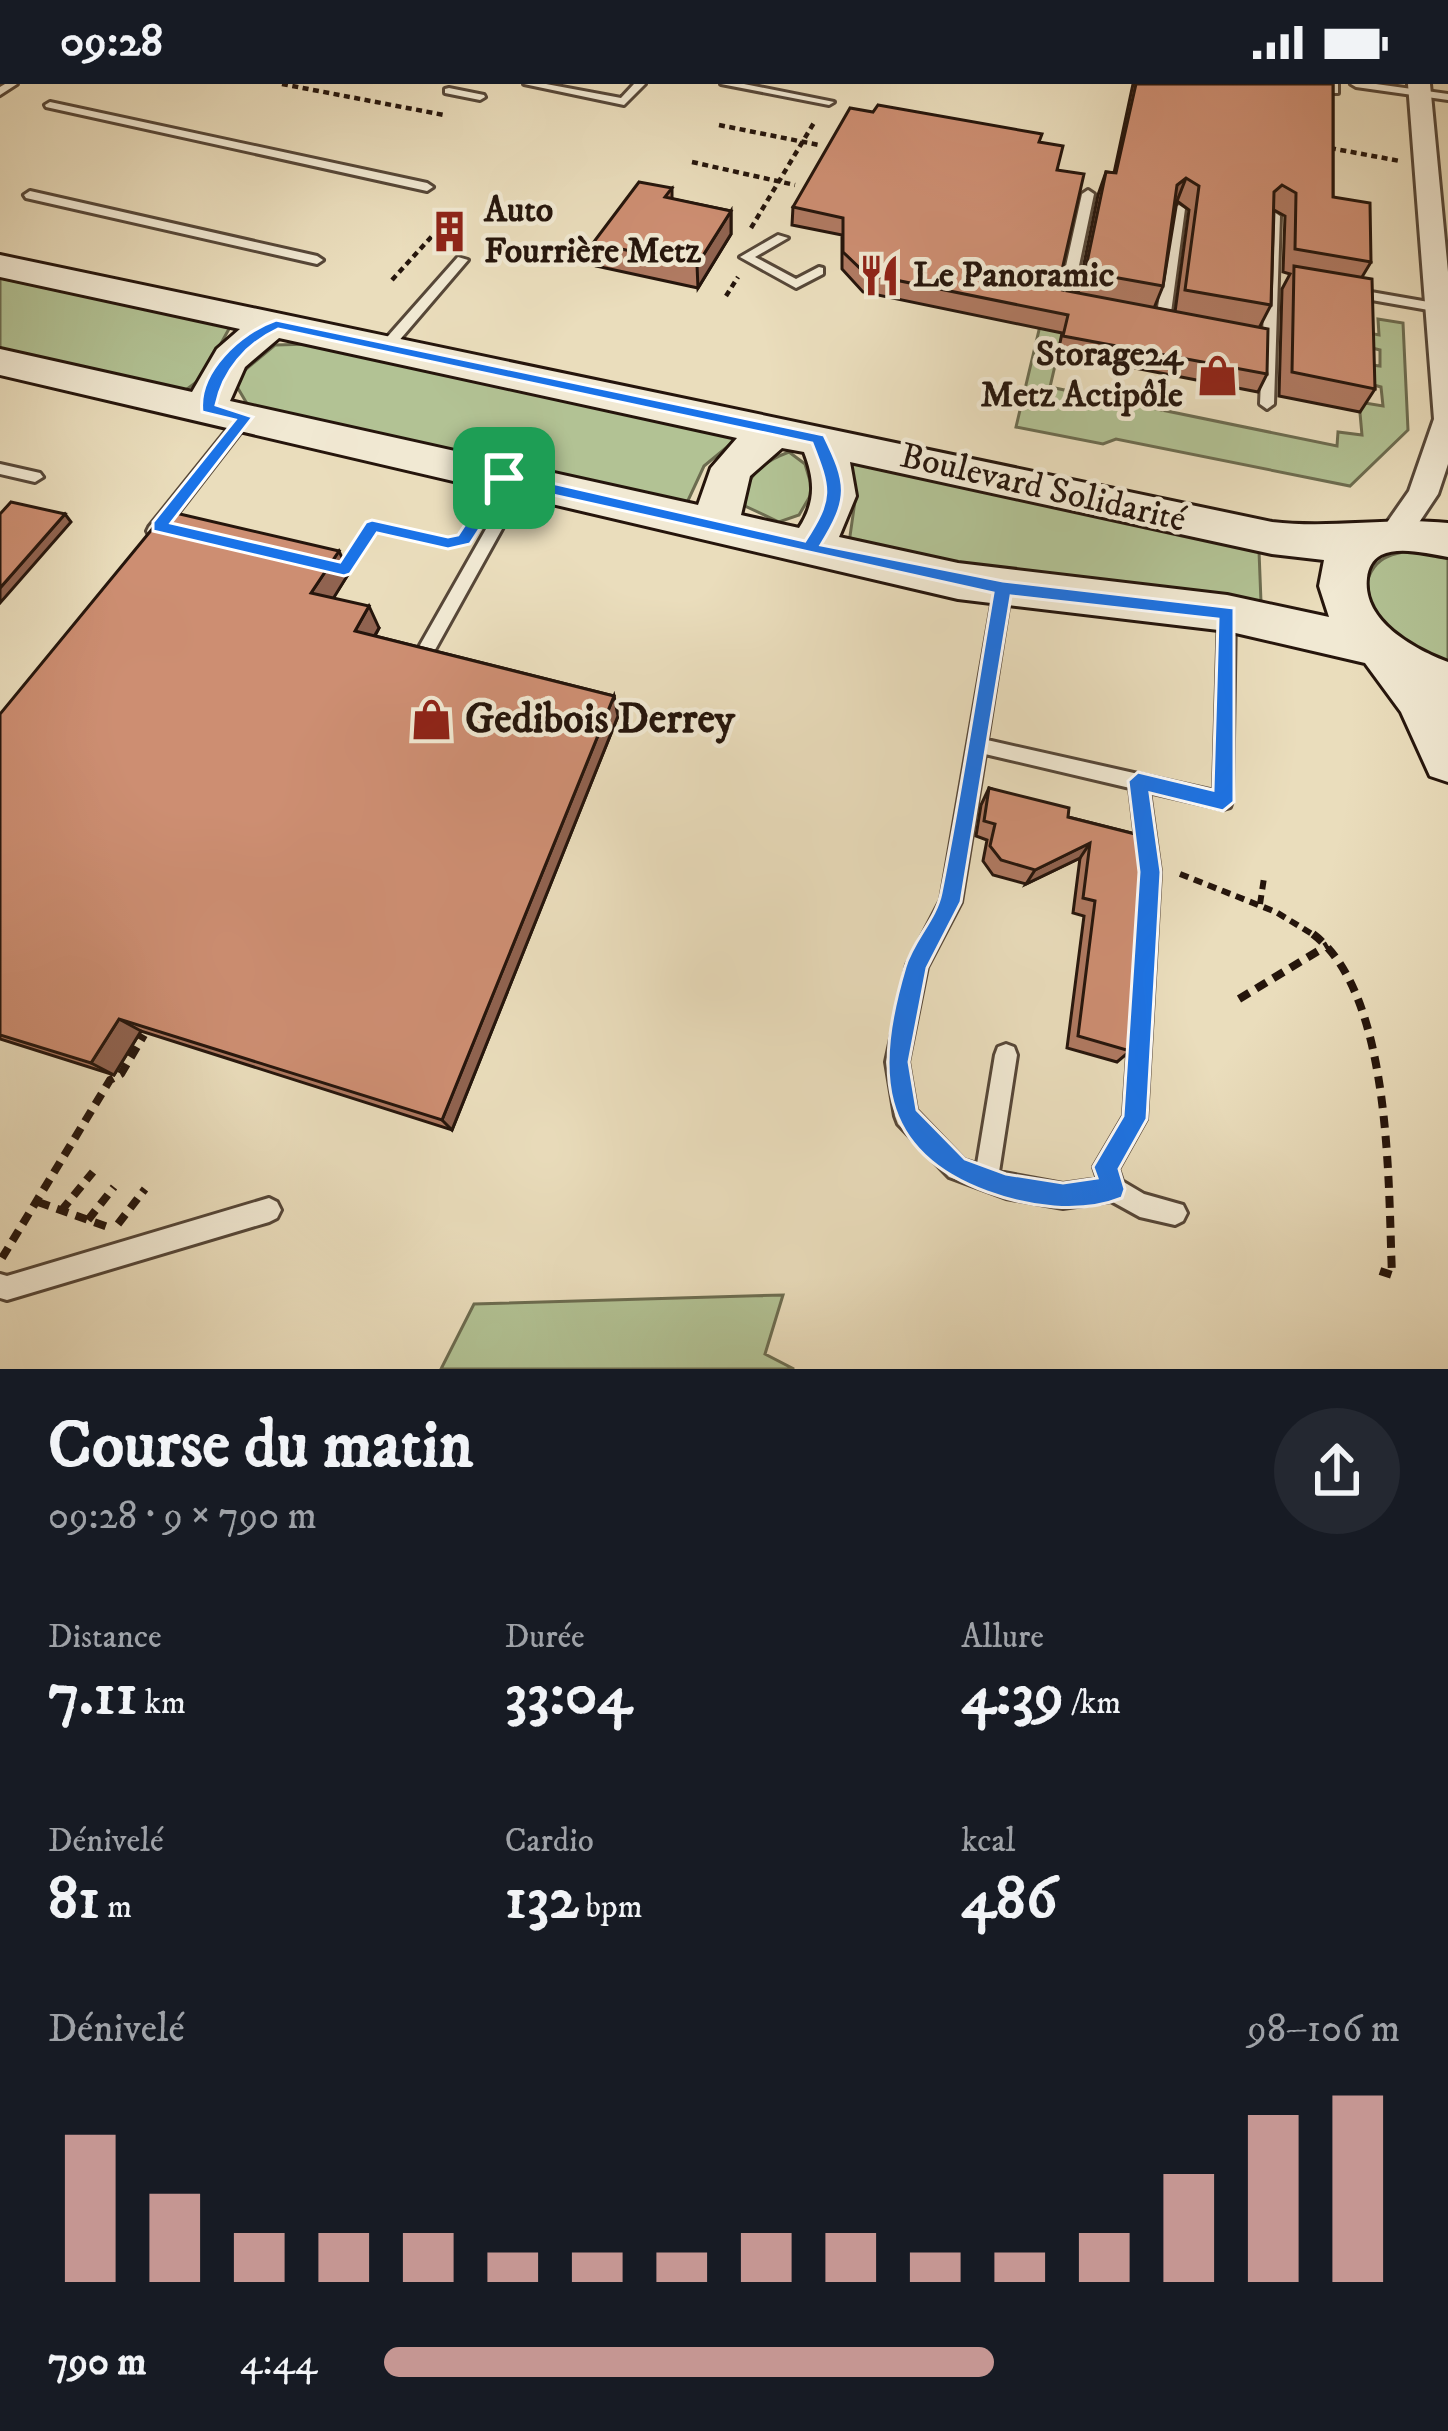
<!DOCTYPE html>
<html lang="fr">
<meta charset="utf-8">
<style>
:root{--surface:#171b24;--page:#242831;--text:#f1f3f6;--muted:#9ea1a6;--accent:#c59692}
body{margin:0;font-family:"IM FELL DW Pica",serif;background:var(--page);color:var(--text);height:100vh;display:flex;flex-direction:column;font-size:45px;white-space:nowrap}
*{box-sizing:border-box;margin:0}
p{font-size:39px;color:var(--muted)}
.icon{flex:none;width:66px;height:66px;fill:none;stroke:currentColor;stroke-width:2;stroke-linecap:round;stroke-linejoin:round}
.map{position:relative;height:1285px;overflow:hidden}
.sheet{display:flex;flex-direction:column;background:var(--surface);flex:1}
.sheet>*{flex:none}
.pin{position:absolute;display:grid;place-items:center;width:102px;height:102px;color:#fff;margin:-51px;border-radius:24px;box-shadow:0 6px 18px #0006}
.round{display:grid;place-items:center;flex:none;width:126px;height:126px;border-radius:63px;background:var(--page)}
.overview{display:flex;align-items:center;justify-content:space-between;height:204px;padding:0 48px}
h1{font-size:66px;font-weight:700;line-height:90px}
.stats{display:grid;grid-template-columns:repeat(3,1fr);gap:18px;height:204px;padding:12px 48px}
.stats div{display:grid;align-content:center}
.stats b{font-size:60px;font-weight:700}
.stats small{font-size:33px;font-weight:400}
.stats p{font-size:33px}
.chart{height:336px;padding:24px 48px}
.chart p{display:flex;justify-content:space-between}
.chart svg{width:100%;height:216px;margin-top:12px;stroke:var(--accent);stroke-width:6}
ul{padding:0 48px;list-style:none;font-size:39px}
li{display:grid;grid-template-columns:192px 144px 1fr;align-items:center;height:90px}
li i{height:30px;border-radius:15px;background:var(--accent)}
.status{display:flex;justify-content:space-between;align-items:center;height:84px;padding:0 60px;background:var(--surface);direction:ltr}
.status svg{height:33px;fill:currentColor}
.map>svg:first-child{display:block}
.green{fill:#b2c294;stroke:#6c6c50;stroke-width:3}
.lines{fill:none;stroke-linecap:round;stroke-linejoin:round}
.lane-casing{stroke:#564738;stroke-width:6}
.street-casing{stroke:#564738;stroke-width:6}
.secondary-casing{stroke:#25150c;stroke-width:6}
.path-far2{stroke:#25150c;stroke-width:4.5;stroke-dasharray:6 4.5;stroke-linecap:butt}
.path-far1{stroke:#25150c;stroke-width:6;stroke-dasharray:9 6;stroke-linecap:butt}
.path{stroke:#25150c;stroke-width:8;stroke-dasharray:12 8;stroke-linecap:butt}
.lane{fill:#f1e9d3;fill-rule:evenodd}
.street{fill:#f1e9d3;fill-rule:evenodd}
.secondary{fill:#f1e9d3;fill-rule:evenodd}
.wall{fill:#b07a62;stroke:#25150c;stroke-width:3;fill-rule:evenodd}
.shaded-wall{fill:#906350;stroke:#25150c;stroke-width:3}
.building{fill:#cd8e72;stroke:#25150c;stroke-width:3}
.route{fill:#1a73e8;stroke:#fff;stroke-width:3;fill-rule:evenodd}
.labels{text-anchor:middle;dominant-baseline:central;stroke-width:9;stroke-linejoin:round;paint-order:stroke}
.far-poi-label{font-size:36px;font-weight:bold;fill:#25150c;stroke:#f1e9d3;text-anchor:start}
.far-street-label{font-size:36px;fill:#25150c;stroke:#f1e9d3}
.poi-label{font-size:42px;font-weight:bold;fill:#25150c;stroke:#f1e9d3;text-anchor:start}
</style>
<div class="status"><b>09:28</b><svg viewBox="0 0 49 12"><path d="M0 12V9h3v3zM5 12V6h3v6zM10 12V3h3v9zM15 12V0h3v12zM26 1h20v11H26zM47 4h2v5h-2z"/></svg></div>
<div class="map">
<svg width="1448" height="1285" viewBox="0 0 1448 1285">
<rect width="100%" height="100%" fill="#eaddbc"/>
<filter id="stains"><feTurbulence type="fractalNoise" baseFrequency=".00167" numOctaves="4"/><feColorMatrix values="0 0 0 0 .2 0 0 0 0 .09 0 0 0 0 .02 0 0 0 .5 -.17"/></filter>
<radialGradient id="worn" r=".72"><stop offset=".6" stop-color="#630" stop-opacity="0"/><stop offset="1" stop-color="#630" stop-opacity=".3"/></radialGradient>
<path class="green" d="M0 194 230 243 202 294 183 308 0 266Z
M1044 225 1067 230 1050 303 1337 362 1338 348 1362 351 1359 318 1383 322 1381 303 1363 298V280L1380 282V266L1364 262V248L1379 251 1378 235 1403 239 1408 346 1350 402 1116 355 1103 360 1016 343Z
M312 260 734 348 738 354 704 382 685 423 249 323 233 296 275 261Z
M789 368 805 380 813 407 799 431 779 438 745 422C744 391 762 378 789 368Z
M848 375 1259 467 1261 518 954 480 849 459 856 410Z
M1421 466 1448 472V580L1397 557 1364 513C1368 477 1385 468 1421 466Z
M783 1211 765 1270 794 1285H441L474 1220Z"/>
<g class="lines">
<defs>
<path id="lane" d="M5 0H17L0 11V3Z
M524 0H546L621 14 634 0H645L624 21Z
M721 0H744L834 18 829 21Z
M1328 0H1338V9H1330Z
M1351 0H1376L1448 10V16L1356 3Z
M449 4 484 11 485 13 480 16 445 9V5Z
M50 18 427 99 433 103 427 107 46 23 45 21Z
M1088 106 1094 110 1072 215 1082 220 1075 224 1058 218 1082 110Z
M30 107 317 172 323 176 317 180 26 114 24 111Z
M1179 121 1185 125 1170 236 1163 240 1156 236 1173 125Z
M1274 128 1280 132 1274 320 1267 325 1260 320 1268 132Z
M778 151 788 154 755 173 796 195 819 183 823 184V190L796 204 740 173Z
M458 173 468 176 391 266H381V260Z
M1348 204 1440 220 1447 224 1440 228 1343 211V205Z
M245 328 250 330V336L161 451H149L147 447 149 443 240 330Z
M0 380 40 389 43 393 35 398 0 390Z
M520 393 528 398 431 573H419L416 568 419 563 515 394Z
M1003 498 1011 504 987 656 1214 707 1219 529 1227 523 1235 529 1232 717 1230 723 1223 725 1149 708 1160 788 1146 1035 1118 1085 1122 1097 1144 1110 1183 1121 1187 1129 1183 1137 1175 1141 1140 1133 1111 1117 1063 1124 1006 1114 949 1093 898 1040 895 1032 886 978 907 881 941 816 995 504ZM985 670 1130 704 1140 788 1124 1032 1094 1083 1098 1095 1063 1100 999 1088 1017 971 1014 963 1006 960 998 963 995 971 977 1080 964 1076 916 1026 908 978 927 883 961 818Z
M269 1114 277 1118 281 1126 277 1134 269 1138 7 1216 0 1214V1190L7 1192Z"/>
<path id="street" d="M1408 0H1430L1448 188V380L1438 410 1406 458H1384L1379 450 1409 407 1434 335Z"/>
<path id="secondary" d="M0 171 1272 438C1332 445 1388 433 1448 439V473C1428 470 1400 462 1381 471 1372 476 1368 484 1367 494 1362 537 1414 565 1448 578V698L1430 692 1401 628 1365 579 1227 547 958 515 0 291V265L192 308 217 265 240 245 0 193ZM279 254 737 354 711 384 698 421 230 317 245 283ZM782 364 804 368C815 396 816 418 799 444L741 431 750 392ZM850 378 1272 470 1324 476 1319 502 1329 533 1227 511 958 479 839 453 856 412Z"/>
</defs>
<use href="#lane" class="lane-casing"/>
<use href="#street" class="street-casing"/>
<use href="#secondary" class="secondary-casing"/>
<path class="path-far2" d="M282 0 444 31
M719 41 819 61
M1330 64 1400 77
M692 78 795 101
M751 144 815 37
M392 196 433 151
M726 212 738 193
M343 487 372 442 457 459"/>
<path class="path-far1" d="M1180 790 1276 828 1317 853
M1260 820 1264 794"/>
<path class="path" d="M1313 850C1392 910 1388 1098 1392 1191L1377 1186
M1239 915 1328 861
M38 1118 108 1143
M61 1127 93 1088
M88 1136 114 1103
M118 1140 145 1105
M2 1174 110 996 121 990 144 951"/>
<use href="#lane" class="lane"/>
<use href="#street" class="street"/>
<use href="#secondary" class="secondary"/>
</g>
<path class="wall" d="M1133 0H1333V113L1371 178 1362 193 1375 305 1360 328 1279 312 1282 205 1290 190 1283 188 1285 132 1274 126 1271 221 1259 244 1267 290 1258 308 1058 269 1062 249 863 208 842 185V151L792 141 793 123 1040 58 1057 86 1059 199 1062 206 1078 209 1098 111 1106 88 1114 89ZM1177 117 1189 126 1175 228 1154 224 1163 202Z
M672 104V115L731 127V150L698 204 596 182 593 159Z
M349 489 333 514 379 544 375 552 614 612 618 632 452 1046 141 947 114 991 0 955V630Z
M989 704 1068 733 1143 752 1130 967 1117 978 1067 964 1084 832 1073 829 1080 774 1026 800 993 791 983 777 987 756 976 752 981 721Z"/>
<path class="shaded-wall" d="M1186 94 1177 117 1169 124 1177 101Z
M731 127V150L698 204 697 181Z
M65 430 71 438 0 519V504Z
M339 467 349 489 323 531 311 509Z
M369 522 379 544 365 568 355 547Z
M614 612 618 632 452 1046 442 1036Z
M1090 759 1080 774 1026 800 1035 786Z
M119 935 141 947 114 991 91 979Z"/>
<path class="building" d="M1136 0H1333V113L1370 119 1371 178 1295 165 1296 109 1282 101 1274 108 1271 221 1185 206 1199 102 1186 94 1177 101 1163 202 1085 188 1106 88 1116 89Z
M878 21 1042 50 1039 58 1063 62 1057 86 1084 90 1059 199 1062 206 1268 245 1267 290 1063 252 1068 231 866 190 843 168V134L793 123 850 24 873 28Z
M639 98 672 104 665 113 731 127 697 181 593 159Z
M1294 182 1372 195 1375 305 1292 288Z
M11 418 65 430 0 504V430Z
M167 427 339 467 311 509 369 522 355 547 614 612 442 1036 119 935 91 979 0 951V630Z
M989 704 1069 724 1068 733 1143 752 1130 967 1078 952 1095 817 1083 814 1090 759 1035 786 1001 776 990 762 995 740 984 737Z"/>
<path class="route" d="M276 236 824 351C848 400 850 414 821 461L1003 497 1234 524V718L1223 727 1150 709 1161 788 1147 1035 1119 1085 1125 1105 1122 1114C1080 1131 1028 1123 987 1108 875 1067 875 984 905 883 913 856 936 835 941 809 961 709 976 609 993 509L508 401 470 460 448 465 377 449 350 490 344 492 153 447V438L235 336 202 328C197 288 241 248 276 236ZM278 245 812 359C830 405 833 414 805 457L504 388 498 390 458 451 448 453 372 436 366 438 340 478 171 439 253 333 216 321C223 287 246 260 278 245ZM1011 512 1218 535 1213 706 1138 688 1128 697 1139 788 1123 1032 1093 1083 1097 1094 1063 1099 1006 1090 965 1075 917 1026 909 978 927 884 961 818Z"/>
<defs>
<symbol id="building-bare" viewBox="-9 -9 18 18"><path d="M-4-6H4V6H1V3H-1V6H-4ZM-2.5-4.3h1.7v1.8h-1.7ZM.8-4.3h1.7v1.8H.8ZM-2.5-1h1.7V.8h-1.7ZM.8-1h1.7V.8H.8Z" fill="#8f2418" stroke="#f1e9d3" stroke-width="2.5" paint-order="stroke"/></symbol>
<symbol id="restaurant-bare" viewBox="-9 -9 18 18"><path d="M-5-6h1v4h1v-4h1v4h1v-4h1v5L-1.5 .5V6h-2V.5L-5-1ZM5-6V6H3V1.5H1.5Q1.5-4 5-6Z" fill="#8f2418" stroke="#f1e9d3" stroke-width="2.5" paint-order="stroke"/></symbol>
<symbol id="shop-bare" viewBox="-9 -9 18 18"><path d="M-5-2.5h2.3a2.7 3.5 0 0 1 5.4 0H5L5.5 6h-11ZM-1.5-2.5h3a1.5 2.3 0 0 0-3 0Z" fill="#8f2418" stroke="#f1e9d3" stroke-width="2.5" paint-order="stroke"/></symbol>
</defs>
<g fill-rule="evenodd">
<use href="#building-bare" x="420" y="118" width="59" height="59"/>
<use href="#restaurant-bare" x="850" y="162" width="59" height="59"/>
<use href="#shop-bare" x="1188" y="262" width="59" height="59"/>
<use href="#shop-bare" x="402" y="606" width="59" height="59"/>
</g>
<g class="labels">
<g class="far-poi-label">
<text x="484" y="126">Auto<tspan x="484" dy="41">Fourrière Metz</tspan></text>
<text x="913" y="191">Le Panoramic</text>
<text x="1183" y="270" text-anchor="end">Storage24<tspan x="1183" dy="41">Metz Actipôle</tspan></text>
</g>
<g class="far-street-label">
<text transform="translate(1043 404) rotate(13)">Boulevard Solidarité</text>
</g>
<g class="poi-label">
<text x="465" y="636">Gedibois Derrey</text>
</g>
</g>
<rect width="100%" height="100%" filter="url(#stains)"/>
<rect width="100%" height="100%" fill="url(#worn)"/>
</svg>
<div class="pin" style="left:504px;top:394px;background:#1e9e55"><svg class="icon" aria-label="arrive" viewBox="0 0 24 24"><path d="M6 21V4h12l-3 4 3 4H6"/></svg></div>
</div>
<section class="sheet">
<div class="overview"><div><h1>Course du matin</h1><p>09:28 · 9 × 790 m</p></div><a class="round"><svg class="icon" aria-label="share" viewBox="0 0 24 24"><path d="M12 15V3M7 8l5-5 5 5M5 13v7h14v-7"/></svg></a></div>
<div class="stats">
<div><p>Distance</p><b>7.11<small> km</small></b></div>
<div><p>Durée</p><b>33:04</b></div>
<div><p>Allure</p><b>4:39<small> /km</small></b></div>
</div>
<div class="stats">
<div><p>Dénivelé</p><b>81<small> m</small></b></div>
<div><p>Cardio</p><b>132<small> bpm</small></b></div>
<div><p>kcal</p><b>486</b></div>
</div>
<div class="chart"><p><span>Dénivelé</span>98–106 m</p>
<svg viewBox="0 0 160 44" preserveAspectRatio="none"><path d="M5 44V14M15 44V26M25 44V34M35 44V34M45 44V34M55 44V38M65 44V38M75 44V38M85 44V34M95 44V34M105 44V38M115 44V38M125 44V34M135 44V22M145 44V10M155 44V6"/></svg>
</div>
<ul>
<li><b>790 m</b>4:44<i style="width:60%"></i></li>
</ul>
</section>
